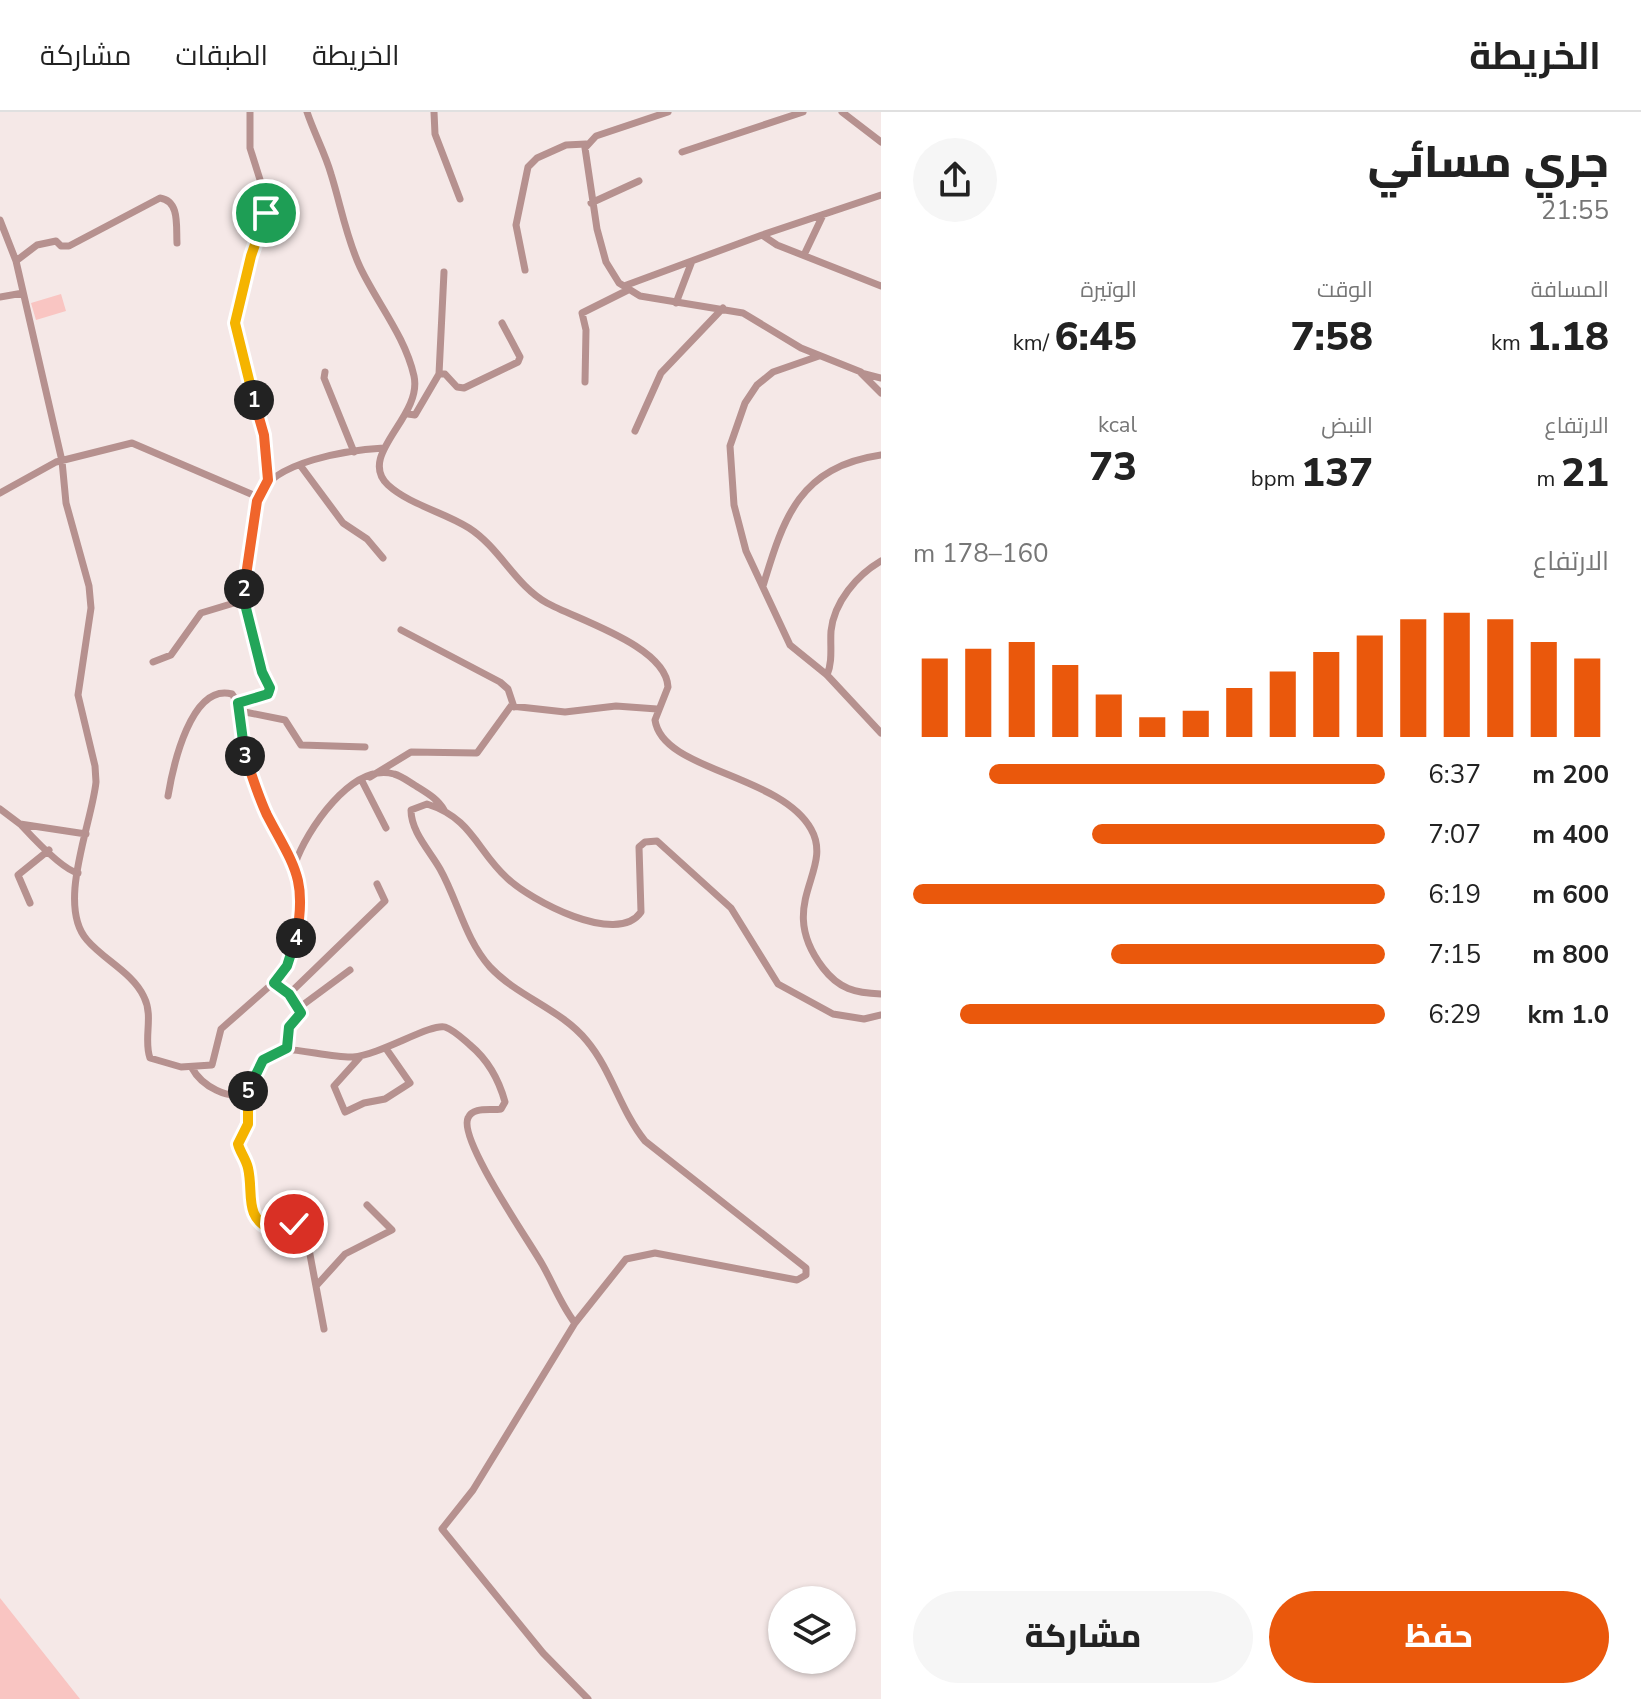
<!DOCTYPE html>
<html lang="ar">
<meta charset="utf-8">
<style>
:root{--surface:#fff;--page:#f6f6f6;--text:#222;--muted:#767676;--line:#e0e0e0;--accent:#ea580c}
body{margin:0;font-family:"Nunito Sans",Cairo,sans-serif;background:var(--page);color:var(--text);direction:rtl;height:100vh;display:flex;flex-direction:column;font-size:30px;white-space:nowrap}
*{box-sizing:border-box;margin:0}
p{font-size:26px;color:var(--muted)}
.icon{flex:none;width:44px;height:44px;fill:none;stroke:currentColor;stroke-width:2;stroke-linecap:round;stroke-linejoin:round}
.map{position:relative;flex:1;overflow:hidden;direction:ltr}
.drawer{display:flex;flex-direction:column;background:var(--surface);width:760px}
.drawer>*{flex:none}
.controls{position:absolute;left:768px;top:1474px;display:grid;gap:16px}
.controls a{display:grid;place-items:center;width:88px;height:88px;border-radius:50%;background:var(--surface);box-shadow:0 2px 6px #0004;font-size:40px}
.pin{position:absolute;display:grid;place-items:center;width:68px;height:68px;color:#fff;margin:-34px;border:4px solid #fff;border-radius:50%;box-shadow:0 2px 8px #0007}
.km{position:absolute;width:40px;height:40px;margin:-20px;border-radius:50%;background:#222;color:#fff;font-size:22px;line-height:40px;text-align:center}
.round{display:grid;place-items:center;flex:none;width:84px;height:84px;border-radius:42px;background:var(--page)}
.headline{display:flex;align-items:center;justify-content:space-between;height:136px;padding:0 32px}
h1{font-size:44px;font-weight:800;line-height:60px}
.metrics{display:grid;grid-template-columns:repeat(3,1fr);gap:12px;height:136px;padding:8px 32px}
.metrics div{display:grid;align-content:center}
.metrics b{font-size:40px;font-weight:800}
.metrics small{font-size:22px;font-weight:400}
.metrics p{font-size:22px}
.chart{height:224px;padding:16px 32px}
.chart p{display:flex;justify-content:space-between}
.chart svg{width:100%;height:144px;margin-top:8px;stroke:var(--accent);stroke-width:6}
.primary-button{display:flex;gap:16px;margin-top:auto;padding:16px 32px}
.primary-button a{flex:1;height:92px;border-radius:48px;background:var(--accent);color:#fff;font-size:32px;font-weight:800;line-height:92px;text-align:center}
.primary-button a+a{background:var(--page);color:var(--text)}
ul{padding:0 32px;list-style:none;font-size:26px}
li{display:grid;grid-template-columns:128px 96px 1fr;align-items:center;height:60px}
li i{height:20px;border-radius:10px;background:var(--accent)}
header{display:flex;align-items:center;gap:48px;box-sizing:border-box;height:112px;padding:0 40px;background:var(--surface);border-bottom:2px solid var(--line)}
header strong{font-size:38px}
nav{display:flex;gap:44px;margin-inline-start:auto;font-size:28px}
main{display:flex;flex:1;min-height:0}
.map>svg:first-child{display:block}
.green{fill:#f9c5c2}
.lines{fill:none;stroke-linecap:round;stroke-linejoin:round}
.minor{stroke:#b6918f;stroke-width:7}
.split-1-casing{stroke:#fff;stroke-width:16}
.split-2-casing{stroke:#fff;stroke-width:16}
.split-3-casing{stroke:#fff;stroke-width:16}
.split-4-casing{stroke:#fff;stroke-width:16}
.split-5-casing{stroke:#fff;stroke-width:16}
.split-6-casing{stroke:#fff;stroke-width:16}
.split-1{stroke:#f5b400;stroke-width:10}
.split-2{stroke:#f0652b;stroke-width:10}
.split-3{stroke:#22a559;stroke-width:10}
.split-4{stroke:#f0652b;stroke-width:10}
.split-5{stroke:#22a559;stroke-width:10}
.split-6{stroke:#f5b400;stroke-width:10}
</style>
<header>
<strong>الخريطة</strong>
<nav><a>الخريطة</a><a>الطبقات</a><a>مشاركة</a></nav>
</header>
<main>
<section class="drawer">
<div class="headline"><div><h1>جري مسائي</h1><p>21:55</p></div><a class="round"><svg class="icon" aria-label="share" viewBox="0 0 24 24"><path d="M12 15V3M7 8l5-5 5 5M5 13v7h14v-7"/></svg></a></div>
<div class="metrics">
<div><p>المسافة</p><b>1.18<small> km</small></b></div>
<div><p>الوقت</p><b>7:58</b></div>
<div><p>الوتيرة</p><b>6:45<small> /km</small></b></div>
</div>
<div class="metrics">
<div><p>الارتفاع</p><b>21<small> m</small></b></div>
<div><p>النبض</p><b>137<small> bpm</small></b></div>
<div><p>kcal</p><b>73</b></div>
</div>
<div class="chart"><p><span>الارتفاع</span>160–178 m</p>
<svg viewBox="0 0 160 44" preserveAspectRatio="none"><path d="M5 44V20M15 44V17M25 44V15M35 44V22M45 44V31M55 44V38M65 44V36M75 44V29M85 44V24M95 44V18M105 44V13M115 44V8M125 44V6M135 44V8M145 44V15M155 44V20"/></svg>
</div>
<ul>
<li><b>200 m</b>6:37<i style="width:84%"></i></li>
<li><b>400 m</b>7:07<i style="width:62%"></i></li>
<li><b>600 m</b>6:19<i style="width:100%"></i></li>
<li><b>800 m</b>7:15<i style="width:58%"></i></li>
<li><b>1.0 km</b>6:29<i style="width:90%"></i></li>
</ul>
<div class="primary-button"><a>حفظ</a><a>مشاركة</a></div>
</section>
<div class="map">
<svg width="881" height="1587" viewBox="0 0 881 1587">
<rect width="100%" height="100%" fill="#f5e8e7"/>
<path class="green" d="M61 182 66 199 36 208 31 191Z
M0 1486 80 1587H0Z"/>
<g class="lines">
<path class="minor" d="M250 0V36L268 93 235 211 264 323 268 368
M307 0C314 21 325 41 331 62 341 94 346 125 360 155 377 191 405 224 414 264 423 305 356 343 388 373 410 393 444 400 469 416 500 436 515 473 547 491 578 508 666 534 668 575L655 608C662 659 780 662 811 717 835 759 774 792 823 856 839 877 855 881 881 882
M434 0 435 22 460 87
M668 0 596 24 585 36 597 117 606 150 619 171 640 184 743 201 801 236 861 260
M842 0 881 30
M682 40 803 0
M591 91 639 69
M0 108 16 149 62 349 66 391 89 474 91 496 78 583 95 654 96 670C92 711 56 793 87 828 104 848 133 861 144 885 154 905 143 927 150 946L181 955 212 953 221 917 281 864 296 828 301 790 297 758 259 683 244 638 238 591 232 582C191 571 173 654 168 684
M762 123 881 83
M804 143 823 103
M16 149 37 133 56 129 61 134H69L160 86C180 89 176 114 177 131
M525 158 516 113 528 55 537 46 566 33 586 32
M624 174 762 123 777 133 881 174
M0 185 23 181
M676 191 692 149
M819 244 773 260 757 273 745 291 730 334 734 393 746 439 790 533 827 563 881 621
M325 260 324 266 354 340
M439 262 444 160
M881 266 861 261 881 281
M585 270 586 218 582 201 628 178
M408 302 415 303 439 262H445L457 275 464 276 518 250 520 245 502 211
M635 319 661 261 723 196
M300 353 343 411 367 427 383 446
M0 381 56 350 132 331 258 385 244 488 270 580 238 591
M258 385C273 349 349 338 384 336
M763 474C784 404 800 355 881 343
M401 518 500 570 508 577 514 595
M153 550 171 543 201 501 244 488
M827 563C833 549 830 534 831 519 834 490 857 463 881 449
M240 599 285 608 301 633 365 635
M370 665 411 640 477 641 511 594 565 600 616 594 657 597
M362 669 386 716
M0 697 20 712 86 722
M22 714C34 727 63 758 78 761
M295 752C306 719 352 650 394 662 402 664 409 670 416 674 427 681 438 687 444 698
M30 791 18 763 49 738
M274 871 301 897 289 915 287 936
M289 882 385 789 377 772
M300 895 350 858
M361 944 334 974 345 1000 364 991 385 987 410 971 387 938
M192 956C201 973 229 990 248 980L260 952 280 938C293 935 332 946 353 945 380 943 431 911 445 915 454 918 463 927 470 933 488 948 499 968 505 990L501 997C491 999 473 994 468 1006 458 1027 529 1129 542 1152 553 1171 561 1193 575 1211
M245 982 248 1012 238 1032C240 1040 246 1047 248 1056 253 1082 243 1104 272 1118L299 1110 305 1116 324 1217
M317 1173 345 1142 392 1118 367 1093
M588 1587 543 1541 442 1417 473 1378 575 1211 626 1147 655 1141 797 1168 806 1163V1156L645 1029C620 998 612 959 587 929 561 897 518 885 490 855 465 827 458 789 440 757 430 739 411 720 411 698L427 692C472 706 477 739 507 766 530 788 617 835 641 800L639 735 645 730 657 729 731 796 778 872 833 902 864 907 881 903"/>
</g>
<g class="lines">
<defs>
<path id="split-1" d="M254 288 235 211 251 144 266 101"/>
<path id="split-2" d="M244 477 257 389 268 368 264 323 254 288"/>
<path id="split-3" d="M244 477V488L262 560 270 576 268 582 238 591 245 644"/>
<path id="split-4" d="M245 644C252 663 258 684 267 703 293 753 308 766 296 826"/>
<path id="split-5" d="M248 979 263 948 287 936 289 915 301 901 289 882 274 871 287 854 296 826"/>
<path id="split-6" d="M248 979V1012L238 1032C240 1040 246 1047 248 1056 254 1082 243 1105 272 1118L294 1112"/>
</defs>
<use href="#split-1" class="split-1-casing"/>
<use href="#split-2" class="split-2-casing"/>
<use href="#split-3" class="split-3-casing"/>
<use href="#split-4" class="split-4-casing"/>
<use href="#split-5" class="split-5-casing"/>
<use href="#split-6" class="split-6-casing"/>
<use href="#split-1" class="split-1"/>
<use href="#split-2" class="split-2"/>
<use href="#split-3" class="split-3"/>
<use href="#split-4" class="split-4"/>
<use href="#split-5" class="split-5"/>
<use href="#split-6" class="split-6"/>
</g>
</svg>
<div class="controls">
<a><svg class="icon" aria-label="layers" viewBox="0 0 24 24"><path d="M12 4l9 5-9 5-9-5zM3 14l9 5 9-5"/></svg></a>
</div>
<div class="pin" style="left:266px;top:101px;background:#1e9e55"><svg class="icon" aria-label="arrive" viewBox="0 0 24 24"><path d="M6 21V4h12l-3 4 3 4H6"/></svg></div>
<div class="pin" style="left:294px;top:1112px;background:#d93025"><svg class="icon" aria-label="check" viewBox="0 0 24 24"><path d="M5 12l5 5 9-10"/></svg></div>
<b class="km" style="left:254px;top:288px">1</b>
<b class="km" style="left:244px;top:477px">2</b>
<b class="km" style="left:245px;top:644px">3</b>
<b class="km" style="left:296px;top:826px">4</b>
<b class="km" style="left:248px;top:979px">5</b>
</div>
</main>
